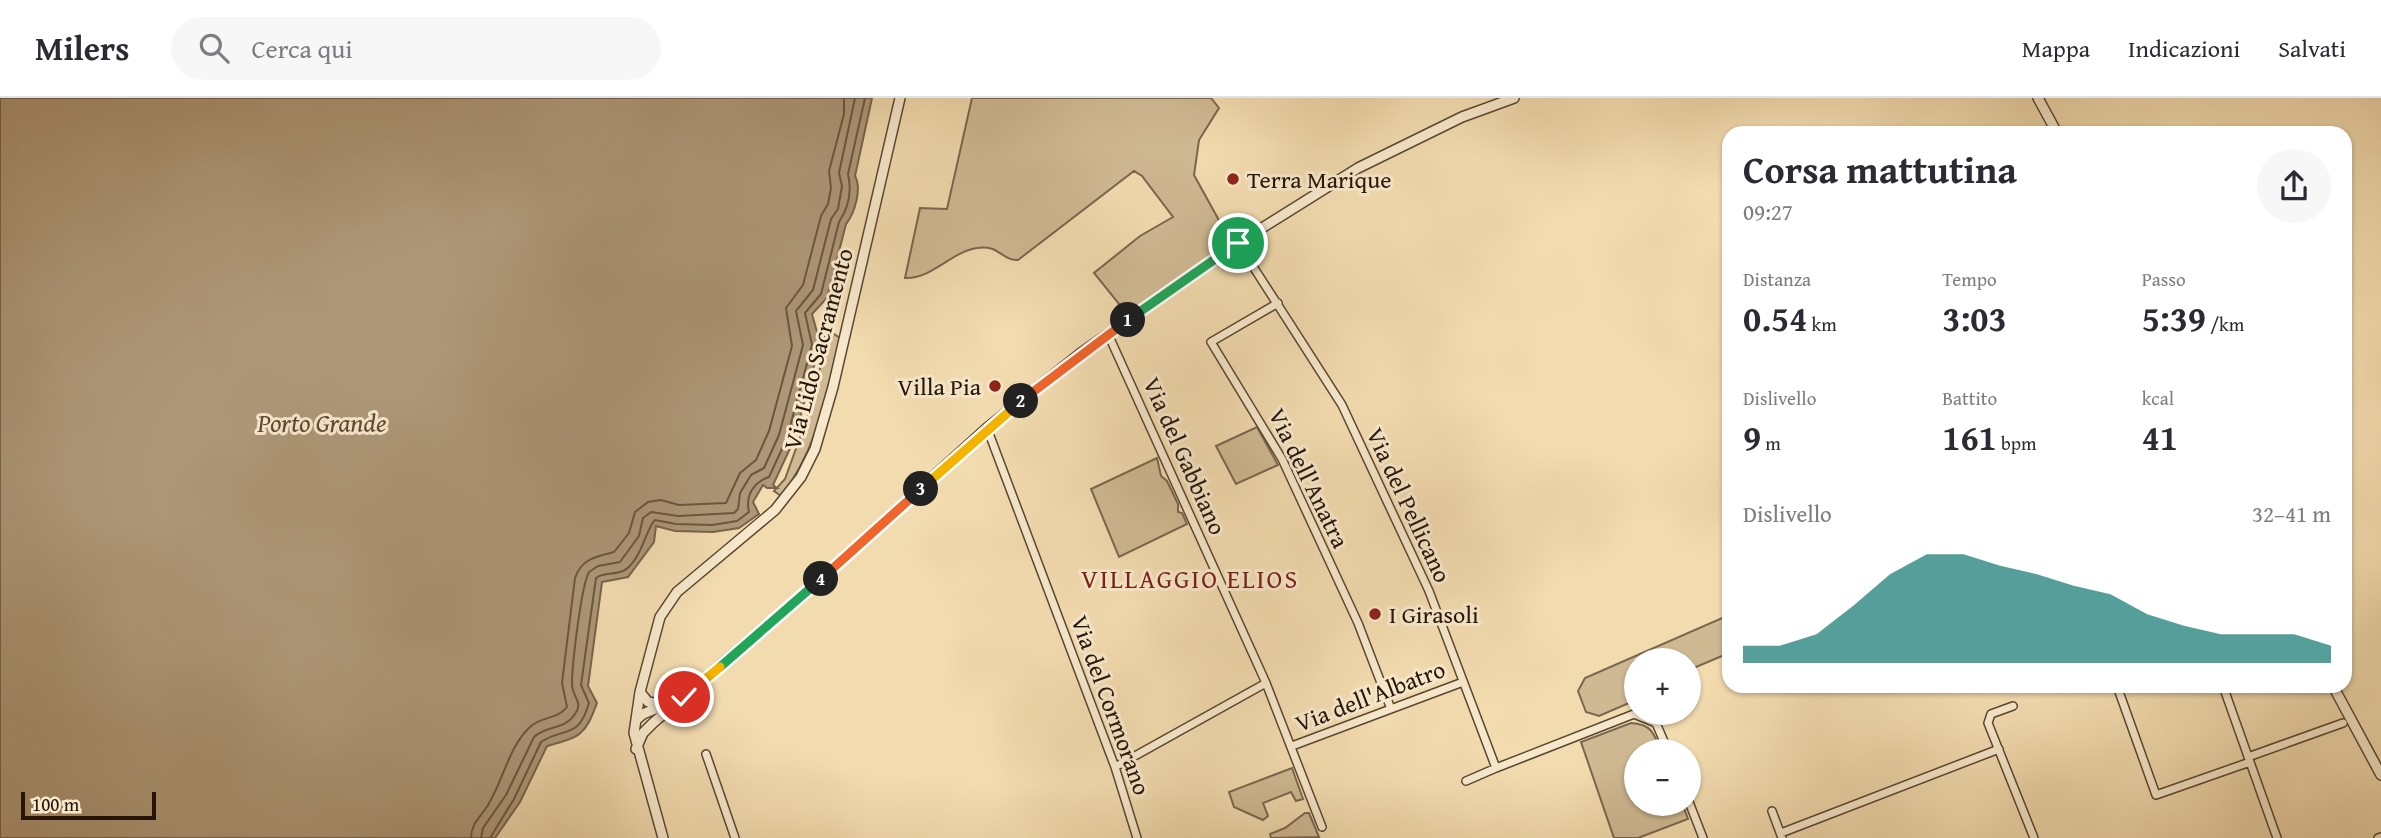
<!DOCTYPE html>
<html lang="it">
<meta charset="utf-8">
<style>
:root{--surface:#fff;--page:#f7f7f7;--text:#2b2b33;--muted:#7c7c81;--line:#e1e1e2;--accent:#0f766e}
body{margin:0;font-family:"Gentium Book Plus",serif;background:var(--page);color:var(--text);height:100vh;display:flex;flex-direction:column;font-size:26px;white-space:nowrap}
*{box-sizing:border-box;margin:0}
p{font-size:23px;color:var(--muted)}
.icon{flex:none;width:38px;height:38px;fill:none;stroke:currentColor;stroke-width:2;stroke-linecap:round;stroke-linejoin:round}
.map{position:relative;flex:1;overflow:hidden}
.details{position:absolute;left:1722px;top:28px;width:630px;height:567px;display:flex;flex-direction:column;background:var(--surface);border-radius:21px;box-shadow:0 2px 5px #0004}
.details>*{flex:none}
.buttons{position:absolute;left:1624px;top:550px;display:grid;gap:14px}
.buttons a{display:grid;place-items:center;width:77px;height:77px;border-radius:50%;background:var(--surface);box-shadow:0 2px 5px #0004;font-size:35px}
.scale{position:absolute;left:21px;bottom:18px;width:135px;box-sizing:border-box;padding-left:7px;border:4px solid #261409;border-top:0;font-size:19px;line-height:24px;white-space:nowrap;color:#261409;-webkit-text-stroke:5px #f7e8cb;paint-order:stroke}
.pin{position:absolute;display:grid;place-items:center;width:60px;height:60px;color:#fff;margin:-30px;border:4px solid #fff;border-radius:50%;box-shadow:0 2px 7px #0007}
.km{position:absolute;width:35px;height:35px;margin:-18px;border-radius:50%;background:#222;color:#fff;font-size:19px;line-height:35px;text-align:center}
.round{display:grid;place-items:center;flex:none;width:74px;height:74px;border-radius:37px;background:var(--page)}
.headline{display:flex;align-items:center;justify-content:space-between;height:119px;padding:0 21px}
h1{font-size:38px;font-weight:700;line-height:52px}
.figures{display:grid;grid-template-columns:repeat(3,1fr);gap:10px;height:119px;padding:7px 21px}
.figures div{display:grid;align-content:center}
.figures b{font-size:35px;font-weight:700}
.figures small{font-size:19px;font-weight:400}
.figures p{font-size:19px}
.chart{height:196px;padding:14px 21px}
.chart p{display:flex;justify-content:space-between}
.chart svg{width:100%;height:126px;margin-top:7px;fill:var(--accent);opacity:.7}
header{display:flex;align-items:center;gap:42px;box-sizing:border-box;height:98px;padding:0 35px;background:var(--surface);border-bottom:2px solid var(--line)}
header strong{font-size:33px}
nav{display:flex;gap:38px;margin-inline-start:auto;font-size:24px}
.search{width:490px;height:63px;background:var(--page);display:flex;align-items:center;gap:18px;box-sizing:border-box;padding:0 24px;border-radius:38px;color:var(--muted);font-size:26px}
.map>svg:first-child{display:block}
.green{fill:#cfb993;stroke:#7a664e;stroke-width:2}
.water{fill:#ad9777;stroke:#77634b;stroke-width:2}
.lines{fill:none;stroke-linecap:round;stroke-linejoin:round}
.shore{stroke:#6a5640;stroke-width:2}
.minor-casing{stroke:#594632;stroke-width:10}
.tertiary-casing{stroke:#594632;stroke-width:12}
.minor{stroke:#f7e8cb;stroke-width:7}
.tertiary{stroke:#f7e8cb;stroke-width:9}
.split-1-casing{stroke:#fff;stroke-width:14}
.split-2-casing{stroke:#fff;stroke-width:14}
.split-3-casing{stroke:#fff;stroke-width:14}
.split-4-casing{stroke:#fff;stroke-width:14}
.split-5-casing{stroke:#fff;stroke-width:14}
.split-6-casing{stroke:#fff;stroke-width:14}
.split-1{stroke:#22a559;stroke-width:9}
.split-2{stroke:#f0652b;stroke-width:9}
.split-3{stroke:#f5b400;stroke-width:9}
.split-4{stroke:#f0652b;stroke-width:9}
.split-5{stroke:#22a559;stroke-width:9}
.split-6{stroke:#f5b400;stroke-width:9}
.poi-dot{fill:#8f2418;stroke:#f7e8cb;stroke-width:2.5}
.labels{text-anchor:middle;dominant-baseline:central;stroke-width:6;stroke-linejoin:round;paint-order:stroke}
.poi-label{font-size:24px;fill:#261409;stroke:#f7e8cb;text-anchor:start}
.street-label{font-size:24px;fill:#261409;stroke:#f7e8cb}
.water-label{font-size:26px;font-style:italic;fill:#5c4835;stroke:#f7e8cb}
.neighbourhood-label{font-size:26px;letter-spacing:2px;fill:#7a1f14;stroke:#f7e8cb}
</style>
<header>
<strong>Milers</strong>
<div class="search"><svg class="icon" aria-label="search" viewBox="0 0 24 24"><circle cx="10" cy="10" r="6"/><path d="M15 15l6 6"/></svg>Cerca qui</div>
<nav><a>Mappa</a><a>Indicazioni</a><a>Salvati</a></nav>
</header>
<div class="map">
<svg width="2381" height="740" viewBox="0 0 2381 740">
<rect width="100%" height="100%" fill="#f2dbaf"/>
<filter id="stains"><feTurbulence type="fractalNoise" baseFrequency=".00286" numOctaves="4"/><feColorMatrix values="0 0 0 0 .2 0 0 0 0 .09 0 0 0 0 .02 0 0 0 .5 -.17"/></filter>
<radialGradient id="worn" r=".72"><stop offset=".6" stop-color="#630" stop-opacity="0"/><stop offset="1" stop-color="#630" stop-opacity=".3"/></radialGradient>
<path class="green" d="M972 0H1211L1219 10 1199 42 1194 77 1231 144 1127 216 1094 175 1140 138 1173 119 1142 78 1134 73 1018 162C1002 163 999 146 977 150 951 154 932 181 905 180L920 110 947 111Z
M825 230 840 240C826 296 818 351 781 398L774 393 785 381 812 306 825 247Z
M1257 329 1278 367 1236 386 1216 348Z
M1157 360 1161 378 1167 383 1178 406V414L1182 415 1187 426 1119 459 1091 391Z
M1729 517V555L1689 572V562H1636V602L1599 618 1586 614 1578 593 1585 580Z
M1631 625C1651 626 1654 635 1661 653H1636V705H1682L1688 721 1638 740H1614L1581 644Z
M1292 670 1303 701 1296 703 1291 694 1263 705 1268 718 1263 722 1234 709 1229 694Z
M1305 715H1309L1319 739 1271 740 1270 736 1285 730Z"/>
<path class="water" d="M0 0H872L855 78C862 90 855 115 846 126L827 200 812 216 820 245 794 342 773 387 777 390H767L763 387 753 404 759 416 739 430 713 434 675 433 656 428 654 444 628 479 602 484 588 588 597 605C585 638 580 639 547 648L520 704 495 740H0Z"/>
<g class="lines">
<path class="shore" d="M471 740C471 725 481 719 488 707 503 683 509 648 530 629 541 618 557 622 567 609L562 585 575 480C582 460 596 459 614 454L629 435 635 414 648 404 661 402 679 407 726 405 740 375 756 362 769 333 792 248 786 210 803 187 821 118 828 106 831 90 829 73 844 16V0
M481 740 483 730 506 697 534 639C547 627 565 632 575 616 584 604 572 599 572 586 572 567 581 489 589 474L598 468 620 464 639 438 643 420 651 414 678 418 734 415 738 411 740 395 751 377 764 370 779 337 803 247 796 213 813 192 831 121 838 111 842 88 839 75 855 0
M490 740 514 701 541 644C566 628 578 642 589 605L581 587 596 480C604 474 614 477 623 473 641 464 646 430 655 422L676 426 712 427 737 423 749 414C745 397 754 384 769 379L787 340 812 247 805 215 821 196 839 124C849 109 852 93 848 76L865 0"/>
<defs>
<path id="minor" d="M1238 145 1342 307 1429 493 1496 670 1634 616 1656 625 1668 653
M1278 205 1211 244 1282 361 1358 525 1391 611
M1108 236 1266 585 1322 729
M987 330 1115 669 1137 740
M2117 588 2156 697 2250 664
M2223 588 2277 740
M2013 608 1991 616 1988 625 2034 740
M1292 648 1463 584
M706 656 735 740
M2248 659 2343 625
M1115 669 1266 585
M1466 683 1496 670
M1689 704 1703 740
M1772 713 1782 740
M1781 735 1999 651
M2378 740 2381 739"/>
<path id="tertiary" d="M2038 0 2057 35
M2333 588 2381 677
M640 594 648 604 663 606
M636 622 643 616 676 602
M636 651 643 635 653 625 806 494 987 330 1081 255 1238 145 1358 70 1462 19 1514 0
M663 740 634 635 640 594 660 519 677 494 775 412 801 379 815 351 833 289 900 0"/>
</defs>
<use href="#minor" class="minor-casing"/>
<use href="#tertiary" class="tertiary-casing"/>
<use href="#minor" class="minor"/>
<use href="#tertiary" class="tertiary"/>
</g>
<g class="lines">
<defs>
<path id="split-1" d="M1128 222 1238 145"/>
<path id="split-2" d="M1021 303 1128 222"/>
<path id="split-3" d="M921 391 1021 303"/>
<path id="split-4" d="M821 481 921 391"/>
<path id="split-5" d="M720 569 821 481"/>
<path id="split-6" d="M684 599 720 569"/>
</defs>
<use href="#split-1" class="split-1-casing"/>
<use href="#split-2" class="split-2-casing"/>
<use href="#split-3" class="split-3-casing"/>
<use href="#split-4" class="split-4-casing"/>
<use href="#split-5" class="split-5-casing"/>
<use href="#split-6" class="split-6-casing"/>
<use href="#split-1" class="split-1"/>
<use href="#split-2" class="split-2"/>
<use href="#split-3" class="split-3"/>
<use href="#split-4" class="split-4"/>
<use href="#split-5" class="split-5"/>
<use href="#split-6" class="split-6"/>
</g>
<g class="poi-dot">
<circle cx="1233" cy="81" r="7"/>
<circle cx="995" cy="288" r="7"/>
<circle cx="1375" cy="516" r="7"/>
</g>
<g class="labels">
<g class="poi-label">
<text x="1247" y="81">Terra Marique</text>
<text x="981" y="288" text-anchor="end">Villa Pia</text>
<text x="1389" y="516">I Girasoli</text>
</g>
<g class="street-label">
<text transform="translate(818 251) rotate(-75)">Via Lido Sacramento</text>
<text transform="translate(1185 358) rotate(66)">Via del Gabbiano</text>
<text transform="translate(1309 380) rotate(64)">Via dell'Anatra</text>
<text transform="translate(1409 407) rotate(65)">Via del Pellicano</text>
<text transform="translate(1370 598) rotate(-21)">Via dell'Albatro</text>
<text transform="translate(1111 607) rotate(70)">Via del Cormorano</text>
</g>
<g class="water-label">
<text x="322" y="324">Porto Grande</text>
</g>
<g class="neighbourhood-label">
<text x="1190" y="480">VILLAGGIO ELIOS</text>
</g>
</g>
<rect width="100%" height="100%" filter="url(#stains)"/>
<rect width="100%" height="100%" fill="url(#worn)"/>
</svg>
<div class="buttons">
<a>+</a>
<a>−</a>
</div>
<div class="scale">100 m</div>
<div class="pin" style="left:1238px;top:145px;background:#1e9e55"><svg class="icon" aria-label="arrive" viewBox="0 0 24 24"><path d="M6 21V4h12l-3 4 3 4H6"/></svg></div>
<div class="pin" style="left:684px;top:599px;background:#d93025"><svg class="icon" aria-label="check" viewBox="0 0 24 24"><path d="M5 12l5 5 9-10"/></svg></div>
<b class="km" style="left:1128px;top:222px">1</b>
<b class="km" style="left:1021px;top:303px">2</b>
<b class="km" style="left:921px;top:391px">3</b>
<b class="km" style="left:821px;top:481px">4</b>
<section class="details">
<div class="headline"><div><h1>Corsa mattutina</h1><p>09:27</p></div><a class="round"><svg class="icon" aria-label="share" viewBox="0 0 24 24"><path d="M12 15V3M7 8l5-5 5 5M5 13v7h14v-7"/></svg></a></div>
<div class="figures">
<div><p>Distanza</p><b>0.54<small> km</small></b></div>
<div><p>Tempo</p><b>3:03</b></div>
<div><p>Passo</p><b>5:39<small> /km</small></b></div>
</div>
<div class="figures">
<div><p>Dislivello</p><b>9<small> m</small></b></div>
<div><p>Battito</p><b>161<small> bpm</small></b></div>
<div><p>kcal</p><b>41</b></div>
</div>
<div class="chart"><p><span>Dislivello</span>32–41 m</p>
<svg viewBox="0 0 160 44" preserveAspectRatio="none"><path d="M0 44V38L10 38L20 34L30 24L40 13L50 6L60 6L70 10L80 13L90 17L100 20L110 27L120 31L130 34L140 34L150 34L160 38V44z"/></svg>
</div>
</section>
</div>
